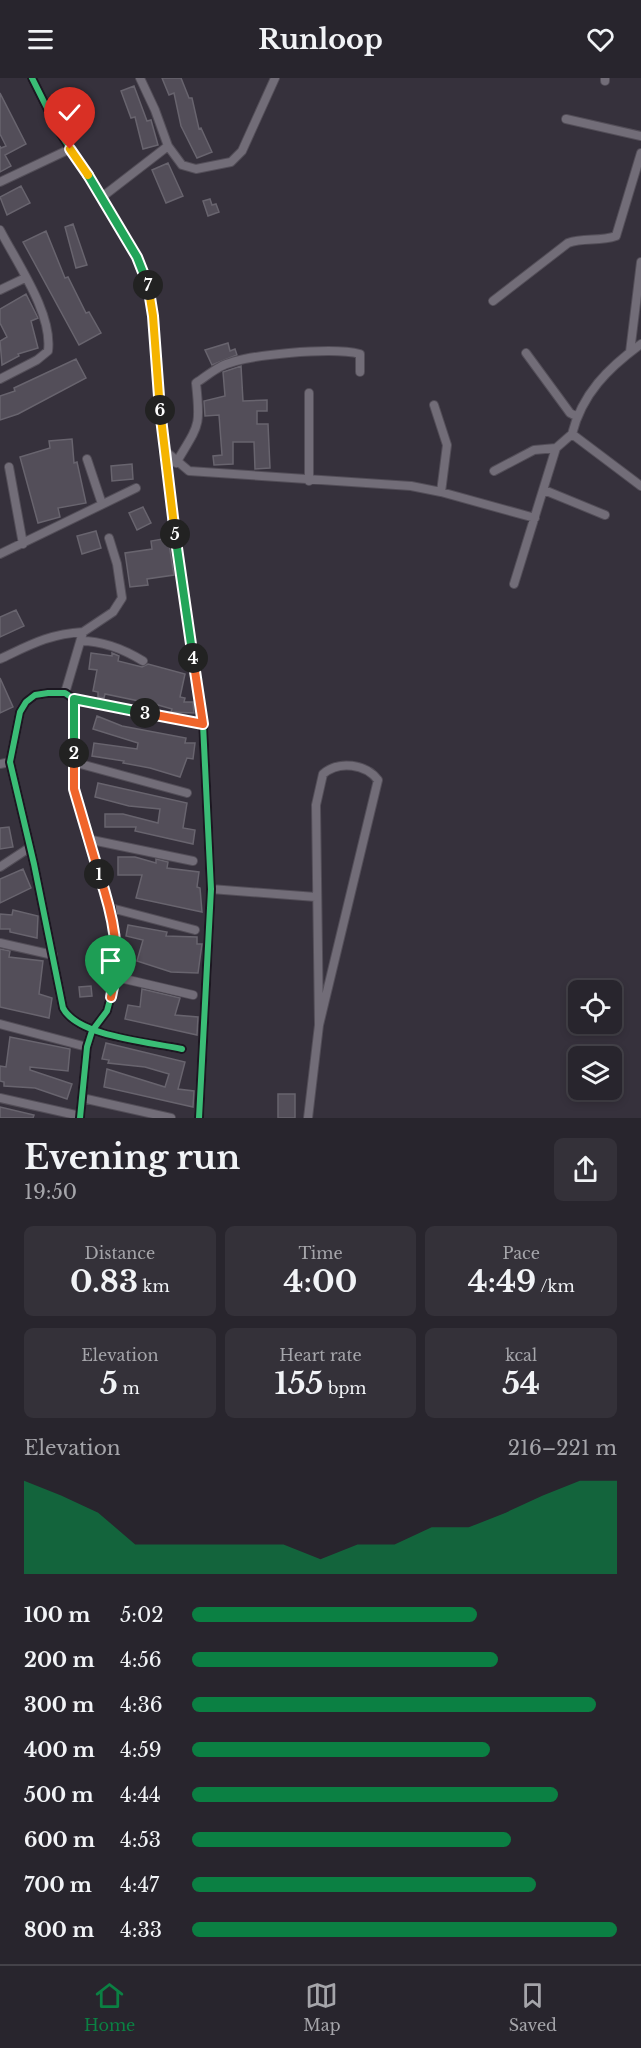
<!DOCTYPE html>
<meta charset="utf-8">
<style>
:root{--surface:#28252d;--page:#343139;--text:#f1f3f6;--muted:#a5a5aa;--line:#444249;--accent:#0b8043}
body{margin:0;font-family:"Libre Baskerville",serif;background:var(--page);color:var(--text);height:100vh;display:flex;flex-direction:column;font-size:22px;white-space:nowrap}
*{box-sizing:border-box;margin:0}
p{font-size:20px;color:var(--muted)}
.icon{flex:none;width:33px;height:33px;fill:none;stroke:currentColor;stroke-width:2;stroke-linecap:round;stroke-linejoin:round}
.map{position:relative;height:1040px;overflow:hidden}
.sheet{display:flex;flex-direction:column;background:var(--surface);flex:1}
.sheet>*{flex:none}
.fabs{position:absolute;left:568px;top:902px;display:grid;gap:12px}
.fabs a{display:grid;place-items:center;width:54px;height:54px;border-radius:9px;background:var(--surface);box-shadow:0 3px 9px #0003,0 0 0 2px var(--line);font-size:30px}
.pin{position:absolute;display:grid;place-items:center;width:51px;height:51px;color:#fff;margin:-62px -26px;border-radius:50% 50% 50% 0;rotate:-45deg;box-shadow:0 0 6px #0007}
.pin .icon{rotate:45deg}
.km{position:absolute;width:30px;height:30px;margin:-15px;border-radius:50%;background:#222;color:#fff;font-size:16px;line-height:30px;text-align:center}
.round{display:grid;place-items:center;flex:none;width:63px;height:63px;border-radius:9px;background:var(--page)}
.overview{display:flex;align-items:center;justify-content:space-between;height:102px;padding:0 24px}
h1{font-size:33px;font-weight:700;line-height:45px}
.metrics{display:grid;grid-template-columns:repeat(3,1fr);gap:9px;height:102px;padding:6px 24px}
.metrics div{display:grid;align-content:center;border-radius:9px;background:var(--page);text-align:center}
.metrics b{font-size:30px;font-weight:700}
.metrics small{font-size:16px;font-weight:400}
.metrics p{font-size:16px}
.chart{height:168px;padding:12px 24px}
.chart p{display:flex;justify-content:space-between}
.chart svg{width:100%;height:108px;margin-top:6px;fill:var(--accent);opacity:.7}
ul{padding:0 24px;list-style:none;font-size:20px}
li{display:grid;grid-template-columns:96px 72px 1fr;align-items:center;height:45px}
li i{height:15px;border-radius:8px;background:var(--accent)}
header{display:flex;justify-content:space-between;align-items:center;height:78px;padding:0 24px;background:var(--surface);font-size:27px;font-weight:700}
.tab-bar{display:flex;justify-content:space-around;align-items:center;height:84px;border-top:2px solid var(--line);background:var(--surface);font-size:16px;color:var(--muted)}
.tab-bar a{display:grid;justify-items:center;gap:3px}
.tab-bar .selected{color:var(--accent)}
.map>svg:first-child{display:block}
.building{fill:#534e59;stroke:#68646e;stroke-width:1.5}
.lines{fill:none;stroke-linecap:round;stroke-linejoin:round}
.minor-casing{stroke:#534e58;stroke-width:10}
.minor{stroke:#726d78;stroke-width:8}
.cycleway-casing{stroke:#1c1721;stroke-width:10}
.cycleway{stroke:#3abd76;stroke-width:6}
.split-1-casing{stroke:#fff;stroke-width:12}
.split-2-casing{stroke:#fff;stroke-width:12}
.split-3-casing{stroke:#fff;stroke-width:12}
.split-4-casing{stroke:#fff;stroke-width:12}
.split-5-casing{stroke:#fff;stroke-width:12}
.split-6-casing{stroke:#fff;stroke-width:12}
.split-7-casing{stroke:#fff;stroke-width:12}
.split-8-casing{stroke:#fff;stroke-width:12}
.split-9-casing{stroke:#fff;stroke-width:12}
.split-1{stroke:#f0652b;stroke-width:8}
.split-2{stroke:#f0652b;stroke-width:8}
.split-3{stroke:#22a559;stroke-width:8}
.split-4{stroke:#f0652b;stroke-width:8}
.split-5{stroke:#22a559;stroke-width:8}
.split-6{stroke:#f5b400;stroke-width:8}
.split-7{stroke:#f5b400;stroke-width:8}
.split-8{stroke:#22a559;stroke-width:8}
.split-9{stroke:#f5b400;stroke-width:8}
</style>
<header><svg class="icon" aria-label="menu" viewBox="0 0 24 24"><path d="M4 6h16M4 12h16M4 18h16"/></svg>Runloop<svg class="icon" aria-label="heart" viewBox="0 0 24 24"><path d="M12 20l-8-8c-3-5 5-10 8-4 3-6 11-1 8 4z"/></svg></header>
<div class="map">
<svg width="641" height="1040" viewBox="0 0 641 1040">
<rect width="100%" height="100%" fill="#36313c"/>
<path class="building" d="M162 0H181L189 20H192L199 51 201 50 212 74 197 80 181 48 174 15 169 17Z
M134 8 147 43 151 42 158 67 143 71 135 39 131 40 121 13Z
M0 15 26 66 5 77 11 88 0 94V68L1 70 6 68 0 56Z
M168 85 183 118 166 125 152 92Z
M21 108 30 125 7 137 0 119Z
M210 121 212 127 216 126 219 134 208 138 203 123Z
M73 146 87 187 76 190 65 149Z
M46 153 65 200 68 199 86 235 89 234 101 255 79 267 23 164Z
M26 216 38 240 31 243 38 270 18 276 19 278 2 287 0 263 7 259 0 245V231Z
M228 265 230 273 235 271 237 277 212 287 205 272Z
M76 281 86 300 18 336 0 342V318L15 313 14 310Z
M241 288 243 323 267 322V333H257V346H268L270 390 255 391 254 364H233V386L214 387 213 378 222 377 219 337 205 338 204 323 225 318 223 294Z
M72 361 74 385 77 384 86 425 58 430 60 439 38 445 20 379 50 370 49 363Z
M132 386 133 401 112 403 111 388Z
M143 429 151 445 137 452 129 435Z
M96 453 101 470 82 476 77 458Z
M168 460 174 497 147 501 148 507 130 509 125 475 152 471 151 463Z
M16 532 24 548 0 559V539Z
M91 575 112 578V575L119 578 118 583 142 589 148 586 185 596 180 619 185 620 184 624H193L194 635 171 634 172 631 158 627 105 616 104 620 98 619V614L93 613 97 592 89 591Z
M0 600 13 629 0 635Z
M97 638 122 648 186 660 185 665H195L193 681 187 680 180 699 150 690 123 685 124 683 92 678 94 665 137 671 138 665 93 651Z
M98 705 187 725 183 750 195 752 193 766 135 753 136 749H105V736H123L158 745 160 731 129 728 95 719Z
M9 749 13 769 0 771V750Z
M118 779H135L156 785V781L168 784 167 790 199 794 197 809 200 810 202 834 136 820 142 797H118Z
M23 791 31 810 0 825V801Z
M13 832 38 838 37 860 10 854V851H0V836L12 837Z
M128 847 167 854 166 858 197 859V866H202L198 895 171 894 137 883 143 862 126 858Z
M0 871 10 873 9 879 43 883 39 916 52 920 49 940 0 929Z
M91 908 92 918 80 919 79 909Z
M142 911 180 920 175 937 198 939 197 957 125 941 128 927 140 929Z
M10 959 70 971 68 993 30 989V992L72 1006 67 1021 35 1010 4 1008V1004L0 1003V988L6 989Z
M106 965 185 984 178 1011 194 1013 193 1029 104 1009 107 991 165 1009 169 996 145 989 108 985 109 982 102 981Z
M278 1016H295V1040H278Z
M0 1029 34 1037 33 1040H0Z"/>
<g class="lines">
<defs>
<path id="minor" d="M32 0 58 52 102 119 137 179 150 214 153 238 163 371 203 646 211 811 199 1040
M140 0 155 32 168 68 182 87 196 91 231 84 242 73 275 0
M605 3V0
M566 41 641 58
M0 104 70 71
M102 119 168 68
M0 152C17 185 53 236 48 273L37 282 0 301
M0 212 25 200
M493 223 568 165C584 159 599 164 616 158L641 75
M641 266C608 290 582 316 572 356L641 408
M630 274 641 184
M526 275 570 335 576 338
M309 315V403
M434 327 447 367 441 414
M163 371 189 393 411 408 441 414 535 440
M87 381 102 426
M176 385C199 346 201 350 196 305 204 300 212 293 220 289 243 276 334 269 360 276V294
M9 389 23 466
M494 393 534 372 556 370
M544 412 605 437
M0 476 136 410
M514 506 556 370 572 356
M81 563C102 563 125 572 143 583
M0 581C30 567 49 556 83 554
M65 615 83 554 113 534 122 520 117 486 109 460
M74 621 203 646
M73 684 187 715
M0 686 10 684
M87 761 193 783
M0 789 29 770
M211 811 316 819
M111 830 195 852
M0 865 53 877
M116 899 193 917
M0 946 87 969
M0 1020 80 1038
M82 1020 171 1040
M80 1040 87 969 92 953 107 933 116 899 117 880 111 830 87 761 74 711V621L65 615H48L35 617 26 624 20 634 10 684 34 786 63 930C78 959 151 964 182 971
M308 1040 319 947 378 702C366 686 339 682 323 696L316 727 319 947"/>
</defs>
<use href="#minor" class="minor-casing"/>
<use href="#minor" class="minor"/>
<defs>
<path id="cycleway" d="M32 0 58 52 102 119 137 179 150 214 153 238 163 371 203 646 211 811 199 1040
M80 1040 87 969 92 953 107 933 116 899 117 880 111 830 87 761 74 711V621L65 615H48L35 617 26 624 20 634 10 684 34 786 63 930C78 959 151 964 182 971"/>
</defs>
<use href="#cycleway" class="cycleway-casing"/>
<use href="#cycleway" class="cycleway"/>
</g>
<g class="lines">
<defs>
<path id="split-1" d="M99 796C113 837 122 877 111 919"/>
<path id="split-2" d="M74 675V711L99 796"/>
<path id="split-3" d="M74 675V621L145 635"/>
<path id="split-4" d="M145 635 203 646 193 580"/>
<path id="split-5" d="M175 456 193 580"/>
<path id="split-6" d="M160 332 175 456"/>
<path id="split-7" d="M148 207 153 238 160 332"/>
<path id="split-8" d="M88 97 137 179 148 207"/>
<path id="split-9" d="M70 71 88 97"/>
</defs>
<use href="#split-1" class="split-1-casing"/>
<use href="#split-2" class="split-2-casing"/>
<use href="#split-3" class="split-3-casing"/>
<use href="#split-4" class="split-4-casing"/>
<use href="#split-5" class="split-5-casing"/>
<use href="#split-6" class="split-6-casing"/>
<use href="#split-7" class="split-7-casing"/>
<use href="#split-8" class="split-8-casing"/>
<use href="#split-9" class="split-9-casing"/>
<use href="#split-1" class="split-1"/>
<use href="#split-2" class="split-2"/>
<use href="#split-3" class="split-3"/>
<use href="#split-4" class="split-4"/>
<use href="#split-5" class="split-5"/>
<use href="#split-6" class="split-6"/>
<use href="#split-7" class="split-7"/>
<use href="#split-8" class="split-8"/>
<use href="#split-9" class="split-9"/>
</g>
</svg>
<div class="fabs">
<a><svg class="icon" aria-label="locate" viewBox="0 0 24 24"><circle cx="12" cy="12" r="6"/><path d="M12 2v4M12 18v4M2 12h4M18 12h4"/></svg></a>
<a><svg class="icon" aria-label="layers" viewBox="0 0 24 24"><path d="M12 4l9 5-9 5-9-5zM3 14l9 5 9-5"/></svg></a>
</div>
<div class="pin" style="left:111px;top:919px;background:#1e9e55"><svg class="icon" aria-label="arrive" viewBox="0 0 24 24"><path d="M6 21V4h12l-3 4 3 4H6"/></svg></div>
<div class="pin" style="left:70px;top:71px;background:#d93025"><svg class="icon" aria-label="check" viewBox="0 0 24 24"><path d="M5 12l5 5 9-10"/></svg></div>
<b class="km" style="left:99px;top:796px">1</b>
<b class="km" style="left:74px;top:675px">2</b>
<b class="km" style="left:145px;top:635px">3</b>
<b class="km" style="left:193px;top:580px">4</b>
<b class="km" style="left:175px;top:456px">5</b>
<b class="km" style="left:160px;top:332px">6</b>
<b class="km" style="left:148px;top:207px">7</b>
</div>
<section class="sheet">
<div class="overview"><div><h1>Evening run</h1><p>19:50</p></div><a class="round"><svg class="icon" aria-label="share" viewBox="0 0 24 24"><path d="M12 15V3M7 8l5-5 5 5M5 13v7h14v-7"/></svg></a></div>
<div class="metrics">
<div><p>Distance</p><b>0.83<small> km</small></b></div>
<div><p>Time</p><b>4:00</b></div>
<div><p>Pace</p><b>4:49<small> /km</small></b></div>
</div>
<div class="metrics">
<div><p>Elevation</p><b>5<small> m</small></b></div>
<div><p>Heart rate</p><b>155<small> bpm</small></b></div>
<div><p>kcal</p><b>54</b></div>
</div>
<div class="chart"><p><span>Elevation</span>216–221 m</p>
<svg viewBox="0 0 160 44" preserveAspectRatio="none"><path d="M0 44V6L10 12L20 19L30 32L40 32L50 32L60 32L70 32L80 38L90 32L100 32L110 25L120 25L130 19L140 12L150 6L160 6V44z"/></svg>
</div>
<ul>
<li><b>100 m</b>5:02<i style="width:67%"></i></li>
<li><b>200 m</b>4:56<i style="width:72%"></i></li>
<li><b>300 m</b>4:36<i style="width:95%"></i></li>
<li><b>400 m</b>4:59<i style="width:70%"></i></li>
<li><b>500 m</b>4:44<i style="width:86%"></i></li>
<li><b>600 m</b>4:53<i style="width:75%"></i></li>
<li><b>700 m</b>4:47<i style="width:81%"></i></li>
<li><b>800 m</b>4:33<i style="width:100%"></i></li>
</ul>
</section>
<nav class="tab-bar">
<a class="selected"><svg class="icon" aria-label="home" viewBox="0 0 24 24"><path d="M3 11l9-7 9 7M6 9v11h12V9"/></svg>Home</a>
<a><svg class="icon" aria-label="map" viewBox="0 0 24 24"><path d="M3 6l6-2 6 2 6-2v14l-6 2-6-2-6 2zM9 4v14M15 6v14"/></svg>Map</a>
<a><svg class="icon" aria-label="saved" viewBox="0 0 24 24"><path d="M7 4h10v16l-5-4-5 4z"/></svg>Saved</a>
</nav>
